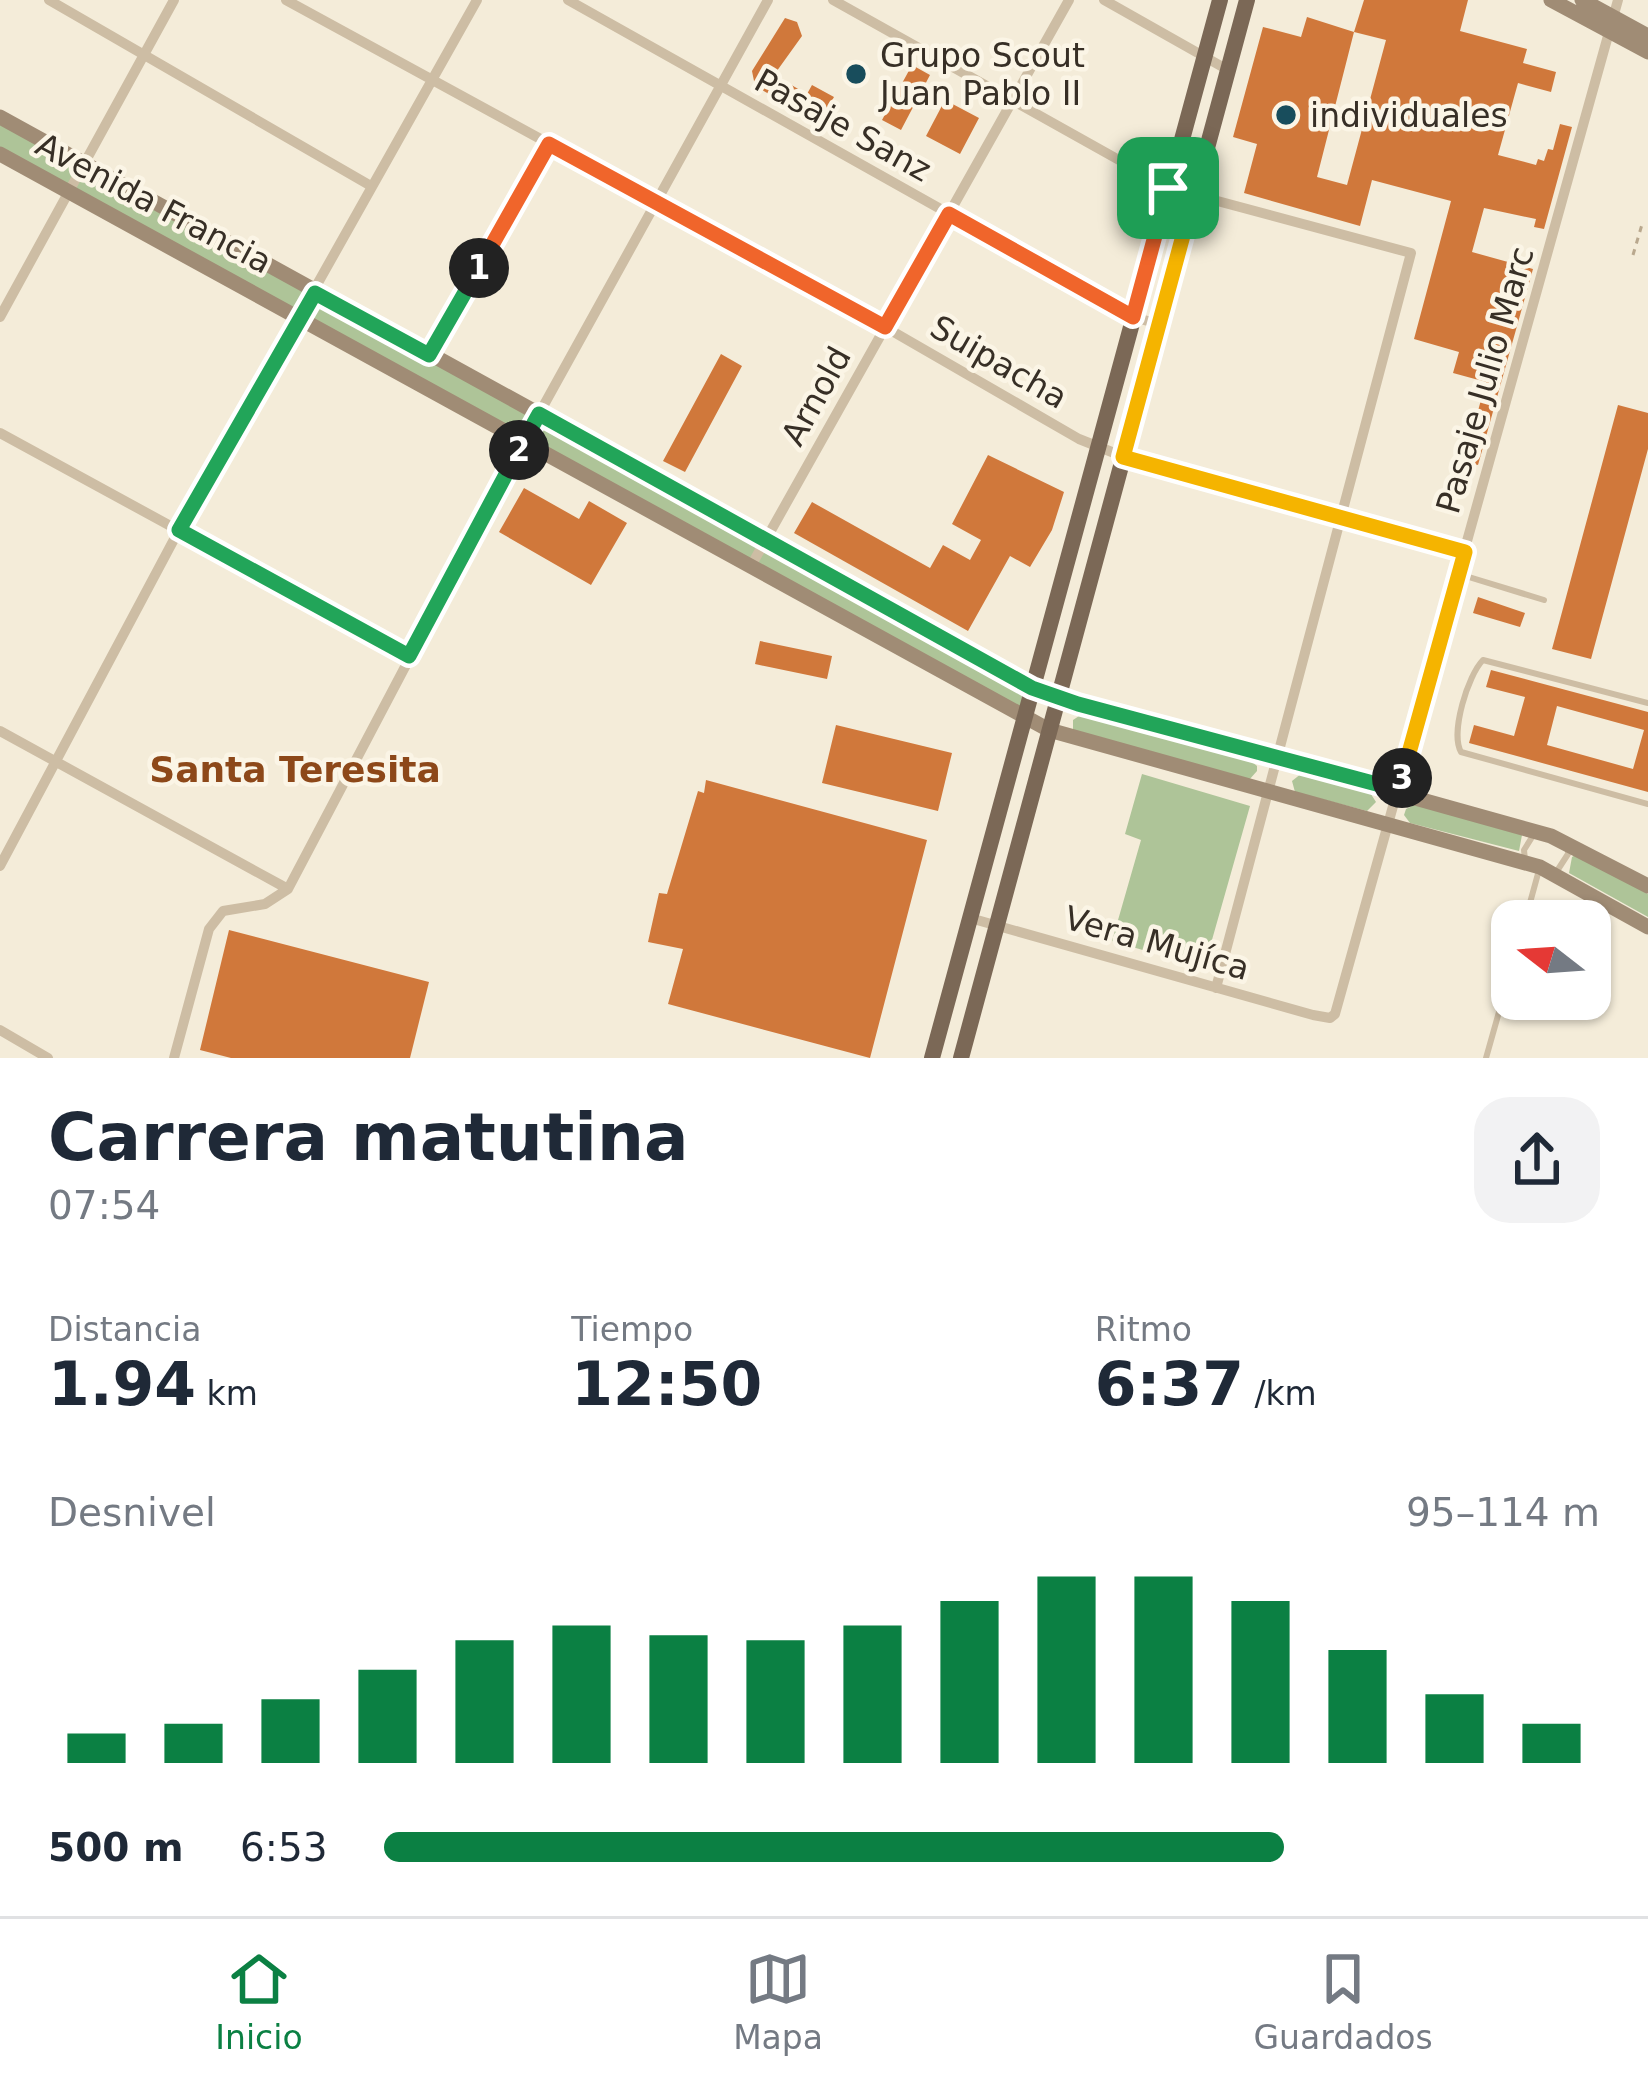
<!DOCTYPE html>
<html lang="es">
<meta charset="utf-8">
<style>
:root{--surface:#fff;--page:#f2f2f3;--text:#1f2937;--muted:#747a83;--line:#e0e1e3;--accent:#0b8043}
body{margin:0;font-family:"DejaVu Sans",sans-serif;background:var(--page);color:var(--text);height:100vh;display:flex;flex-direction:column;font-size:45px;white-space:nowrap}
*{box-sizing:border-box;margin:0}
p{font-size:39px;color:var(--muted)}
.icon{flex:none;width:66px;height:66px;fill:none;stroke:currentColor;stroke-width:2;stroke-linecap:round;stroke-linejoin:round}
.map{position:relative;height:1058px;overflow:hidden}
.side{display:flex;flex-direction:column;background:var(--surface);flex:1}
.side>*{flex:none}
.needle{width:78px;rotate:287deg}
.fabs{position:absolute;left:1491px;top:900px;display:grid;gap:24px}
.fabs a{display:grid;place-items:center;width:120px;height:120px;border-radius:24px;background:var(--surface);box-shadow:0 3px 9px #0004;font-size:60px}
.pin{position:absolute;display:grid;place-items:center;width:102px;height:102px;color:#fff;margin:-51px;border-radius:24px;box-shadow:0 6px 18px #0006}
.km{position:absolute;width:60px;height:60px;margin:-30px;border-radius:50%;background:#222;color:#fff;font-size:33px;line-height:60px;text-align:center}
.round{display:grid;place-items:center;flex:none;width:126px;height:126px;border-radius:36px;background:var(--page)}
.head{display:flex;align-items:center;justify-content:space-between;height:204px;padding:0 48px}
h1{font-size:66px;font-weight:700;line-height:90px}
.stats{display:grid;grid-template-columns:repeat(3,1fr);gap:18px;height:204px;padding:12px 48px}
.stats div{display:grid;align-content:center}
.stats b{font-size:60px;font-weight:700}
.stats small{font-size:33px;font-weight:400}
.stats p{font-size:33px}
.chart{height:336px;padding:24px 48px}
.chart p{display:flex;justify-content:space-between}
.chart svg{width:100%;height:216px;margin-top:12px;stroke:var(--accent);stroke-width:6}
ul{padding:0 48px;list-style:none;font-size:39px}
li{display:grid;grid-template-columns:192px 144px 1fr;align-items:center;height:90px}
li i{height:30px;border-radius:15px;background:var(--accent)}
.tabs{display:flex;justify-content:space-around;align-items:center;height:168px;border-top:3px solid var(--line);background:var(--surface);font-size:33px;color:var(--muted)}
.tabs a{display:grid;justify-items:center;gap:6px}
.tabs .selected{color:var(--accent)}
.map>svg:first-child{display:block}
.green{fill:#aec498}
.building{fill:#d0783b;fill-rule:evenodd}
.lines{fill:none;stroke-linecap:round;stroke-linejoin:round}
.path{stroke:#b9a88e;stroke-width:3;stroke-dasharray:6 6;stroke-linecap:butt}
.lane{stroke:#cdbda4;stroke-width:6}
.street{stroke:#cdbda4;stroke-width:10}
.secondary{stroke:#a08c75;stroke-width:15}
.primary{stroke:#7b6856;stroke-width:16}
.split-1-casing{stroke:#fff;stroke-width:24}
.split-2-casing{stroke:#fff;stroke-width:24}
.split-3-casing{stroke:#fff;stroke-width:24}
.split-4-casing{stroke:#fff;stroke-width:24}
.split-1{stroke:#f0652b;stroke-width:15}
.split-2{stroke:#22a559;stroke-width:15}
.split-3{stroke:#22a559;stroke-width:15}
.split-4{stroke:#f5b400;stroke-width:15}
.poi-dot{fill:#184d5c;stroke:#fbf5e6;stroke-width:4.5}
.labels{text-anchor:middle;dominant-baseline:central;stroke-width:9;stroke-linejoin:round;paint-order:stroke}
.poi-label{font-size:33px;fill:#372f26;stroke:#fbf5e6;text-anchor:start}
.street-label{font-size:33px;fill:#372f26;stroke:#fbf5e6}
.neighbourhood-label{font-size:36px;font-weight:bold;fill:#8d4819;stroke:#fbf5e6}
</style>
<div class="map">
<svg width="1648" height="1058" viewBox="0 0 1648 1058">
<rect width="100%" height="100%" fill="#f4ecd9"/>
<path class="green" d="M0 117 1032 687 1024 718 0 154Z
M1082 714 1247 758 1257 766V771L1249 780 1073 730V720Z
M1302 773 1369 791 1376 802 1367 811 1295 792 1292 781Z
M1142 774 1250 806 1204 968 1112 941 1141 840 1125 834Z
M1416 804 1522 835 1519 851 1410 823 1404 815 1406 809Z
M1577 854 1648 894V917L1569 873 1572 857Z"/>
<path class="building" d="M1364 0H1468L1460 31 1527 49 1523 63 1556 72 1551 92 1518 83 1498 155 1536 165 1538 159 1544 161 1548 149 1553 150 1560 124 1572 127 1544 229 1534 227 1536 219 1484 208 1472 252 1533 269 1478 465 1464 461 1486 382 1453 373 1459 352 1414 339 1451 201 1372 180 1360 226 1244 193 1257 144 1233 137 1263 27 1301 37 1307 17 1354 32ZM1354 32 1386 40 1347 185 1317 177Z
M785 18 797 22 802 36 774 75 807 94 812 85 834 97 819 123 755 86 752 71Z
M912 65 930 75 901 130 882 120Z
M945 100 979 118 960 154 926 136Z
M721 354 742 366 685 472 663 461Z
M1618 405 1648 413V449L1591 659 1552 649Z
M988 455 1064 492 1052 530 1030 567 1010 556 968 631 794 533 812 502 930 568 943 545 970 560 981 540 952 524Z
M524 488 579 519 589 501 627 523 591 585 499 532Z
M1478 597 1525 613 1520 627 1473 613Z
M760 641 832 656 827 679 755 664Z
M1491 670 1648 712V792L1469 743 1474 725 1514 736 1525 697 1486 687ZM1557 706 1644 730 1633 769 1547 745Z
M836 725 952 753 938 811 822 783Z
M706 780 927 840 870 1058 668 1004 683 949 648 942 659 893 667 894 698 791 704 793Z
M229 930 429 982 410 1058H231L200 1050Z"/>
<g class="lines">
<path class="path" d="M1633 255 1643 221"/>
<path class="lane" d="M1459 574 1544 600
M1648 703 1483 660C1468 675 1450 733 1461 752L1648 804
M1525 860 1524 850 1534 834
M1557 871 1568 854V846
M1525 921 1539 870
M1486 1058 1512 966"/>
<path class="street" d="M49 0 371 186
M286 0 885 327 1079 439 1142 464 1465 552
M568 0 1133 317 1159 324
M833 0 1169 188 1411 253 1216 988
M1104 0 1228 70
M0 317 174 0
M429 355 549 144
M0 433 409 656
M751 566 1069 0
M0 731 288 889
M0 866 179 530 477 0
M970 918 1313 1015 1330 1018 1335 1014 1618 0
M0 1030 48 1058
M174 1058 209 929 223 911 265 904 288 889 524 441 768 0"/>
<path class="secondary" d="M1551 0 1648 52
M1582 0 1648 36
M0 117 766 539 1012 679 1078 704 1551 836 1648 886
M0 154 1049 730 1540 867 1648 927"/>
<path class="primary" d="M932 1058 1220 0
M961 1058 1247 0"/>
</g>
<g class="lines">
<defs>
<path id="split-1" d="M479 268 549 144 885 327 949 214 1133 317 1168 188"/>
<path id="split-2" d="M479 268 429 355 315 293 179 530 409 656 519 450"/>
<path id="split-3" d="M519 450 539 414 1032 688 1078 704 1399 790 1402 778"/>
<path id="split-4" d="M1168 188 1194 195 1123 457 1465 552 1402 778"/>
</defs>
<use href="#split-1" class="split-1-casing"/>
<use href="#split-2" class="split-2-casing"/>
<use href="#split-3" class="split-3-casing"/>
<use href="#split-4" class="split-4-casing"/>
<use href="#split-1" class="split-1"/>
<use href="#split-2" class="split-2"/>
<use href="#split-3" class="split-3"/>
<use href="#split-4" class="split-4"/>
</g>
<g class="poi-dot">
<circle cx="856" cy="74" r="12"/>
<circle cx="1286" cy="115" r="12"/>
</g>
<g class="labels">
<g class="poi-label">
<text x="880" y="55">Grupo Scout<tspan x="880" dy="38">Juan Pablo II</tspan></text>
<text x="1310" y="115">individuales</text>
</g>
<g class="street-label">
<text transform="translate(843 125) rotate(29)">Pasaje Sanz</text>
<text transform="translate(154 203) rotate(28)">Avenida Francia</text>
<text transform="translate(999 362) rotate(30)">Suipacha</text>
<text transform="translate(1485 380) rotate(-74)">Pasaje Julio Marc</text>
<text transform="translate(816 396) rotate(-61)">Arnold</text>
<text transform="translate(1157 943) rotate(16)">Vera Mujíca</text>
</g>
<g class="neighbourhood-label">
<text x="295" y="769">Santa Teresita</text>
</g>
</g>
</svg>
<div class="fabs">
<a><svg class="needle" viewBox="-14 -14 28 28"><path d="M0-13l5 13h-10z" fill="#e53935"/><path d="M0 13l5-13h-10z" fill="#747a83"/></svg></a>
</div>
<div class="pin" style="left:1168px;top:188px;background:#1e9e55"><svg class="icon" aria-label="arrive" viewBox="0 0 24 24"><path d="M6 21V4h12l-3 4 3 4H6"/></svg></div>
<b class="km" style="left:479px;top:268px">1</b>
<b class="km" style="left:519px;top:450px">2</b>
<b class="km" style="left:1402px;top:778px">3</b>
</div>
<section class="side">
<div class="head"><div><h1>Carrera matutina</h1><p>07:54</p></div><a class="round"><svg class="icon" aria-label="share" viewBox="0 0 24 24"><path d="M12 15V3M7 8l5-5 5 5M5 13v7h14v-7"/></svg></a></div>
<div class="stats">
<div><p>Distancia</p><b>1.94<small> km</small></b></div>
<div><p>Tiempo</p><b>12:50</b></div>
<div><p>Ritmo</p><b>6:37<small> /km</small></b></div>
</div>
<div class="chart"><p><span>Desnivel</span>95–114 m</p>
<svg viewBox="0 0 160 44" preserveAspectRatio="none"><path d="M5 44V38M15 44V36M25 44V31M35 44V25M45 44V19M55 44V16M65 44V18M75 44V19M85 44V16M95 44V11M105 44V6M115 44V6M125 44V11M135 44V21M145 44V30M155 44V36"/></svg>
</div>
<ul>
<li><b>500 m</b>6:53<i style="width:74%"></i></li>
</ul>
</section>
<nav class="tabs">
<a class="selected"><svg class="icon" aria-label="home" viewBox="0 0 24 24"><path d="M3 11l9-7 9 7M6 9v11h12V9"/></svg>Inicio</a>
<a><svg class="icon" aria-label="map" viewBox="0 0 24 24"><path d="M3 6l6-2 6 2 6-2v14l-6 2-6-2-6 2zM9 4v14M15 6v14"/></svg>Mapa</a>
<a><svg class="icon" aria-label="saved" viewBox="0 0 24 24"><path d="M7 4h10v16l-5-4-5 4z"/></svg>Guardados</a>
</nav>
